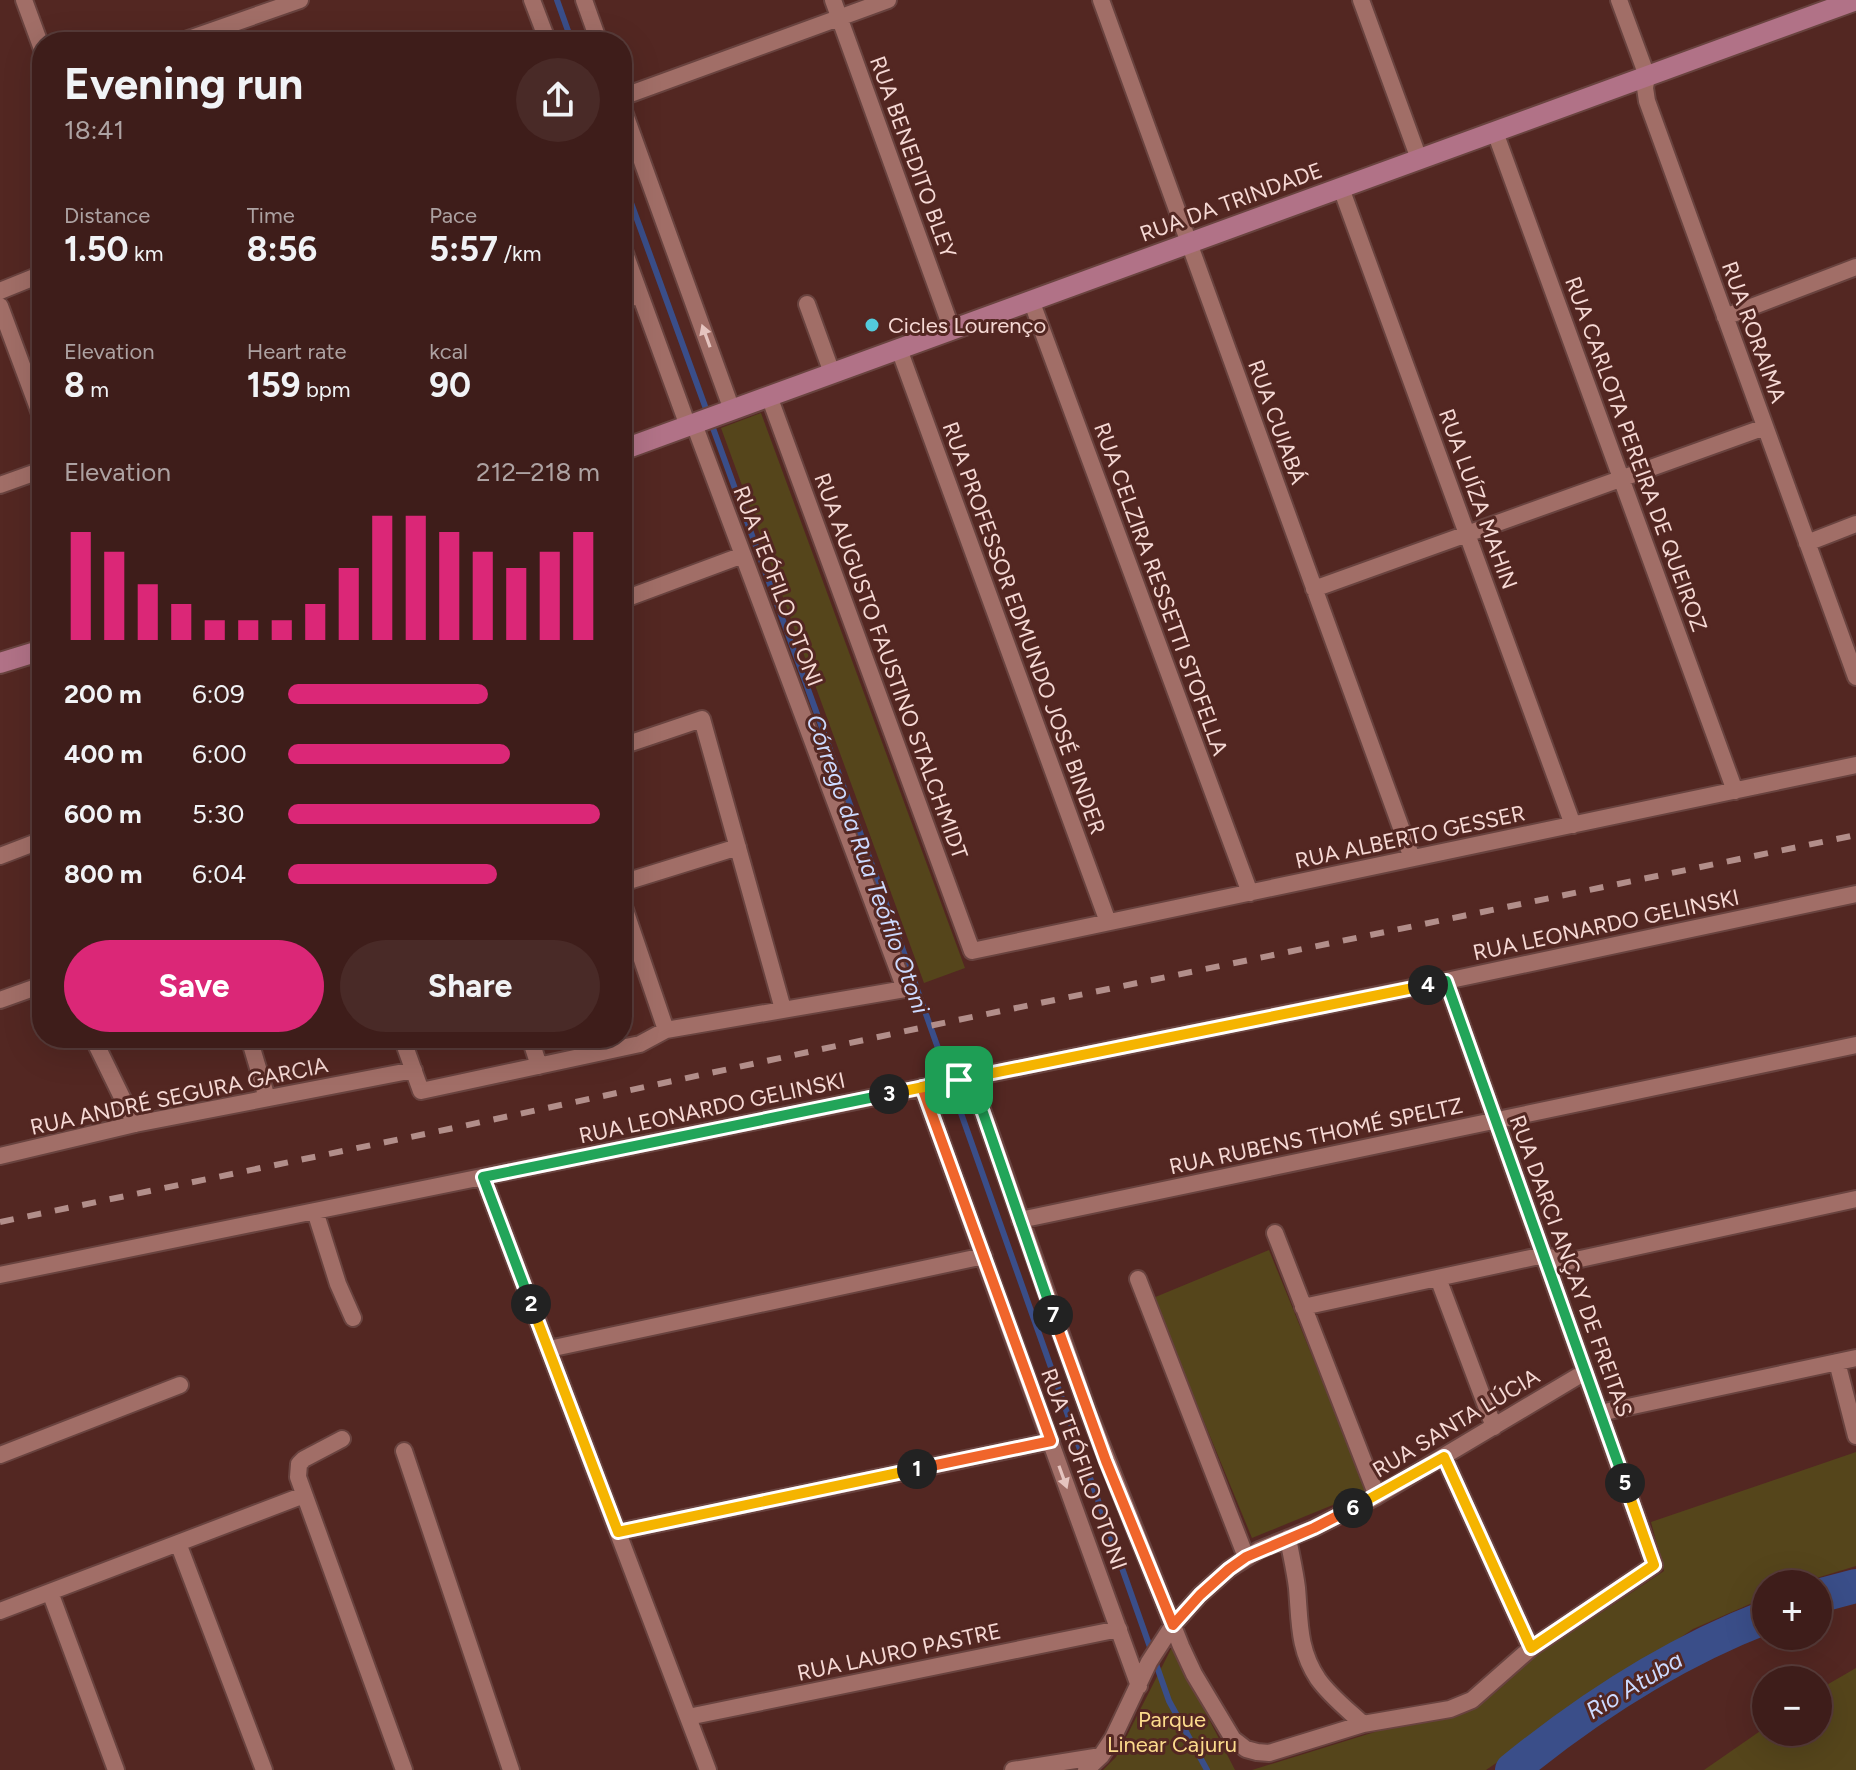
<!DOCTYPE html>
<meta charset="utf-8">
<style>
:root{--surface:#3e1d1a;--page:#492a27;--text:#f1f3f6;--muted:#ada2a2;--line:#573b39;--accent:#db2777}
body{margin:0;font-family:Figtree,sans-serif;background:var(--page);color:var(--text);height:100vh;display:flex;flex-direction:column;font-size:30px;white-space:nowrap}
*{box-sizing:border-box;margin:0}
p{font-size:26px;color:var(--muted)}
.icon{flex:none;width:44px;height:44px;fill:none;stroke:currentColor;stroke-width:2;stroke-linecap:round;stroke-linejoin:round}
.map{position:relative;flex:1;overflow:hidden}
.sheet{position:absolute;left:32px;top:32px;width:600px;height:1016px;display:flex;flex-direction:column;background:var(--surface);border-radius:32px;box-shadow:0 8px 32px #0002,0 0 0 2px var(--line)}
.sheet>*{flex:none}
.buttons{position:absolute;left:1752px;top:1570px;display:grid;gap:16px}
.buttons a{display:grid;place-items:center;width:80px;height:80px;border-radius:50%;background:var(--surface);box-shadow:0 8px 32px #0002,0 0 0 2px var(--line);font-size:40px}
.pin{position:absolute;display:grid;place-items:center;width:68px;height:68px;color:#fff;margin:-34px;border-radius:16px;box-shadow:0 4px 12px #0006}
.km{position:absolute;width:40px;height:40px;margin:-20px;border-radius:50%;background:#222;color:#fff;font-size:22px;line-height:40px;text-align:center}
.round{display:grid;place-items:center;flex:none;width:84px;height:84px;border-radius:42px;background:var(--page)}
.head{display:flex;align-items:center;justify-content:space-between;height:136px;padding:0 32px}
h1{font-size:44px;font-weight:700;line-height:60px}
.metrics{display:grid;grid-template-columns:repeat(3,1fr);gap:12px;height:136px;padding:8px 32px}
.metrics div{display:grid;align-content:center}
.metrics b{font-size:34px;font-weight:700}
.metrics small{font-size:22px;font-weight:400}
.metrics p{font-size:22px}
.chart{height:224px;padding:16px 32px}
.chart p{display:flex;justify-content:space-between}
.chart svg{width:100%;height:144px;margin-top:8px;stroke:var(--accent);stroke-width:6}
.action{display:flex;gap:16px;margin-top:auto;padding:16px 32px}
.action a{flex:1;height:92px;border-radius:48px;background:var(--accent);color:#fff;font-size:32px;font-weight:700;line-height:92px;text-align:center}
.action a+a{background:var(--page);color:var(--text)}
ul{padding:0 32px;list-style:none;font-size:26px}
li{display:grid;grid-template-columns:128px 96px 1fr;align-items:center;height:60px}
li i{height:20px;border-radius:10px;background:var(--accent)}
.map>svg:first-child{display:block}
.green{fill:#55451b}
.lines{fill:none;stroke-linecap:round;stroke-linejoin:round}
.stream{stroke:#3a4e89;stroke-width:6}
.river{stroke:#3a4e89;stroke-width:34}
.minor-casing{stroke:#69433f;stroke-width:20}
.secondary-casing{stroke:#69433f;stroke-width:24}
.minor{stroke:#a16e67;stroke-width:16}
.secondary{stroke:#b17287;stroke-width:20}
.rail{stroke:#b28e8a;stroke-width:6;stroke-dasharray:14 14;stroke-linecap:butt}
.oneway{fill:#e5c4bf}
.split-1-casing{stroke:#fff;stroke-width:16}
.split-2-casing{stroke:#fff;stroke-width:16}
.split-3-casing{stroke:#fff;stroke-width:16}
.split-4-casing{stroke:#fff;stroke-width:16}
.split-5-casing{stroke:#fff;stroke-width:16}
.split-6-casing{stroke:#fff;stroke-width:16}
.split-7-casing{stroke:#fff;stroke-width:16}
.split-8-casing{stroke:#fff;stroke-width:16}
.split-1{stroke:#f0652b;stroke-width:10}
.split-2{stroke:#f5b400;stroke-width:10}
.split-3{stroke:#22a559;stroke-width:10}
.split-4{stroke:#f5b400;stroke-width:10}
.split-5{stroke:#22a559;stroke-width:10}
.split-6{stroke:#f5b400;stroke-width:10}
.split-7{stroke:#f0652b;stroke-width:10}
.split-8{stroke:#22a559;stroke-width:10}
.poi-dot{fill:#53cbdc;stroke:#532722;stroke-width:3}
.labels{text-anchor:middle;dominant-baseline:central;stroke-width:6;stroke-linejoin:round;paint-order:stroke}
.street-label{font-size:22px;fill:#f6d9d5;stroke:#532722}
.poi-label{font-size:22px;fill:#f6d9d5;stroke:#532722;text-anchor:start}
.park-label{font-size:22px;fill:#fcdb8c;stroke:#532722}
.water-label{font-size:24px;font-style:italic;fill:#ccdaff;stroke:#532722}
</style>
<div class="map">
<svg width="1856" height="1770" viewBox="0 0 1856 1770">
<rect width="100%" height="100%" fill="#532722"/>
<path class="green" d="M761 413 965 968 924 983 721 428Z
M1269 1250 1367 1491 1252 1538 1153 1298Z
M1856 1452V1566L1797 1584H1766V1597L1693 1629 1486 1770H1252L1381 1730 1456 1717 1471 1710 1496 1692 1536 1656 1664 1571 1651 1522Z
M1172 1647 1235 1770H1103L1116 1757Z
M1856 1668V1770H1704L1766 1727V1732H1818V1690Z"/>
<g class="lines">
<path class="stream" d="M557 0 572 42
M622 178 916 986 1151 1650
M1155 1661 1169 1701 1207 1770"/>
<path class="river" d="M1818 1596 1856 1586
M1512 1770C1589 1707 1673 1653 1766 1617"/>
<defs>
<path id="minor" d="M24 0 42 49
M532 0 548 42
M584 0 599 42
M833 0 952 330
M1101 0 1412 858
M1361 0 1419 159
M1619 0 1647 76 1645 88 1647 101 1856 677
M180 42 300 0
M622 97 888 0
M622 106 732 410
M1495 132 1735 791
M1341 188 1573 825
M622 245 688 426
M0 291 42 274
M1031 300 1250 893
M622 301 640 295
M807 304 832 373
M0 306 42 419
M1725 317 1856 267
M899 349 1108 922
M769 396 972 951 1856 765
M0 485 42 470
M1807 543 1856 524
M1314 589 1765 427
M622 600 743 555
M622 746 702 719 783 1009
M0 856 42 840
M622 883 738 847
M622 901 666 1030
M0 1000 42 985
M93 1038 135 1124
M249 1038 267 1098
M402 1038 421 1091 640 1044 666 1030 905 989 694 424
M530 1038 539 1066
M971 1078 1088 1411 1181 1646 1194 1674 1233 1739 1246 1749 1257 1752 1269 1753 1363 1724 1450 1709 1472 1700 1531 1648 1654 1565 1446 981
M922 1087 1139 1686
M0 1156 135 1124 414 1070
M483 1177 708 1770
M315 1211 338 1284 353 1318
M1020 1220 1856 1045
M1275 1233 1377 1496
M0 1275 1446 981 1856 894
M1438 1278 1494 1427
M1138 1279 1246 1557
M1303 1307 1544 1255 1558 1260 1571 1261 1856 1199
M549 1349 984 1256
M1837 1362 1856 1436
M1600 1413 1856 1358
M342 1439 304 1459 299 1464 298 1477 404 1770
M404 1451 511 1770
M0 1455 180 1385
M1444 1457 1531 1648
M618 1532 1051 1441
M1288 1538C1291 1555 1295 1571 1297 1588 1300 1622 1298 1649 1318 1679 1330 1696 1348 1710 1363 1724
M178 1543 264 1770
M50 1592 116 1770
M0 1611 304 1495
M688 1717 1119 1629
M1013 1770 1101 1756
M1086 1770 1101 1756 1113 1738 1149 1662 1173 1625 1200 1595 1229 1569 1259 1550 1314 1528 1377 1496 1585 1372"/>
<path id="secondary" d="M622 450 1856 0
M0 663 42 650"/>
</defs>
<use href="#minor" class="minor-casing"/>
<use href="#secondary" class="secondary-casing"/>
<use href="#minor" class="minor"/>
<use href="#secondary" class="secondary"/>
<path class="rail" d="M0 1222 449 1129 948 1022 1856 835"/>
</g>
<defs><path id="oneway-solid" d="M-6-.8H1V-3.2L6.5 0L1 3.2V.8H-6Z" transform="scale(2)"/></defs>
<g class="oneway">
<use href="#oneway-solid" transform="translate(706 336) rotate(-110)"/>
<use href="#oneway-solid" transform="translate(1063 1477) rotate(70)"/>
</g>
<g class="lines">
<defs>
<path id="split-1" d="M917 1469 1051 1441 922 1087 959 1080"/>
<path id="split-2" d="M531 1304 618 1532 917 1469"/>
<path id="split-3" d="M531 1304 483 1177 889 1094"/>
<path id="split-4" d="M889 1094 1428 985"/>
<path id="split-5" d="M1428 985 1446 981 1625 1483"/>
<path id="split-6" d="M1353 1508 1444 1457 1531 1648 1654 1565 1625 1483"/>
<path id="split-7" d="M1053 1315 1106 1461 1173 1625 1200 1595 1229 1569 1246 1557 1314 1528 1353 1508"/>
<path id="split-8" d="M959 1080 971 1078 1053 1315"/>
</defs>
<use href="#split-1" class="split-1-casing"/>
<use href="#split-2" class="split-2-casing"/>
<use href="#split-3" class="split-3-casing"/>
<use href="#split-4" class="split-4-casing"/>
<use href="#split-5" class="split-5-casing"/>
<use href="#split-6" class="split-6-casing"/>
<use href="#split-7" class="split-7-casing"/>
<use href="#split-8" class="split-8-casing"/>
<use href="#split-1" class="split-1"/>
<use href="#split-2" class="split-2"/>
<use href="#split-3" class="split-3"/>
<use href="#split-4" class="split-4"/>
<use href="#split-5" class="split-5"/>
<use href="#split-6" class="split-6"/>
<use href="#split-7" class="split-7"/>
<use href="#split-8" class="split-8"/>
</g>
<circle class="poi-dot" cx="872" cy="325" r="8"/>
<g class="labels">
<g class="street-label">
<text transform="translate(913 157) rotate(70)">RUA BENEDITO BLEY</text>
<text transform="translate(1231 202) rotate(-20)">RUA DA TRINDADE</text>
<text transform="translate(1754 332) rotate(70)">RUA RORAIMA</text>
<text transform="translate(1277 422) rotate(70)">RUA CUIABÁ</text>
<text transform="translate(1636 454) rotate(70)">RUA CARLOTA PEREIRA DE QUEIROZ</text>
<text transform="translate(1478 499) rotate(70)">RUA LUÍZA MAHIN</text>
<text transform="translate(778 586) rotate(69)">RUA TEÓFILO OTONI</text>
<text transform="translate(1161 589) rotate(70)">RUA CELZIRA RESSETTI STOFELLA</text>
<text transform="translate(1024 628) rotate(70)">RUA PROFESSOR EDMUNDO JOSÉ BINDER</text>
<text transform="translate(891 666) rotate(70)">RUA AUGUSTO FAUSTINO STALCHMIDT</text>
<text transform="translate(1410 837) rotate(-12)">RUA ALBERTO GESSER</text>
<text transform="translate(1606 925) rotate(-12)">RUA LEONARDO GELINSKI</text>
<text transform="translate(179 1096) rotate(-12)">RUA ANDRÉ SEGURA GARCIA</text>
<text transform="translate(712 1108) rotate(-12)">RUA LEONARDO GELINSKI</text>
<text transform="translate(1316 1136) rotate(-12)">RUA RUBENS THOMÉ SPELTZ</text>
<text transform="translate(1571 1266) rotate(70)">RUA DARCI ANÇAY DE FREITAS</text>
<text transform="translate(1456 1423) rotate(-31)">RUA SANTA LÚCIA</text>
<text transform="translate(1084 1469) rotate(70)">RUA TEÓFILO OTONI</text>
<text transform="translate(899 1652) rotate(-12)">RUA LAURO PASTRE</text>
</g>
<g class="poi-label">
<text x="888" y="325">Cicles Lourenço</text>
</g>
<g class="park-label">
<text x="1172" y="1719">Parque<tspan x="1172" dy="25">Linear Cajuru</tspan></text>
</g>
<g class="water-label">
<text transform="translate(868 864) rotate(70)">Córrego da Rua Teófilo Otoni</text>
<text transform="translate(1634 1685) rotate(-31)">Rio Atuba</text>
</g>
</g>
</svg>
<div class="buttons">
<a>+</a>
<a>−</a>
</div>
<div class="pin" style="left:959px;top:1080px;background:#1e9e55"><svg class="icon" aria-label="arrive" viewBox="0 0 24 24"><path d="M6 21V4h12l-3 4 3 4H6"/></svg></div>
<b class="km" style="left:917px;top:1469px">1</b>
<b class="km" style="left:531px;top:1304px">2</b>
<b class="km" style="left:889px;top:1094px">3</b>
<b class="km" style="left:1428px;top:985px">4</b>
<b class="km" style="left:1625px;top:1483px">5</b>
<b class="km" style="left:1353px;top:1508px">6</b>
<b class="km" style="left:1053px;top:1315px">7</b>
<section class="sheet">
<div class="head"><div><h1>Evening run</h1><p>18:41</p></div><a class="round"><svg class="icon" aria-label="share" viewBox="0 0 24 24"><path d="M12 15V3M7 8l5-5 5 5M5 13v7h14v-7"/></svg></a></div>
<div class="metrics">
<div><p>Distance</p><b>1.50<small> km</small></b></div>
<div><p>Time</p><b>8:56</b></div>
<div><p>Pace</p><b>5:57<small> /km</small></b></div>
</div>
<div class="metrics">
<div><p>Elevation</p><b>8<small> m</small></b></div>
<div><p>Heart rate</p><b>159<small> bpm</small></b></div>
<div><p>kcal</p><b>90</b></div>
</div>
<div class="chart"><p><span>Elevation</span>212–218 m</p>
<svg viewBox="0 0 160 44" preserveAspectRatio="none"><path d="M5 44V11M15 44V17M25 44V27M35 44V33M45 44V38M55 44V38M65 44V38M75 44V33M85 44V22M95 44V6M105 44V6M115 44V11M125 44V17M135 44V22M145 44V17M155 44V11"/></svg>
</div>
<ul>
<li><b>200 m</b>6:09<i style="width:64%"></i></li>
<li><b>400 m</b>6:00<i style="width:71%"></i></li>
<li><b>600 m</b>5:30<i style="width:100%"></i></li>
<li><b>800 m</b>6:04<i style="width:67%"></i></li>
</ul>
<div class="action"><a>Save</a><a>Share</a></div>
</section>
</div>
